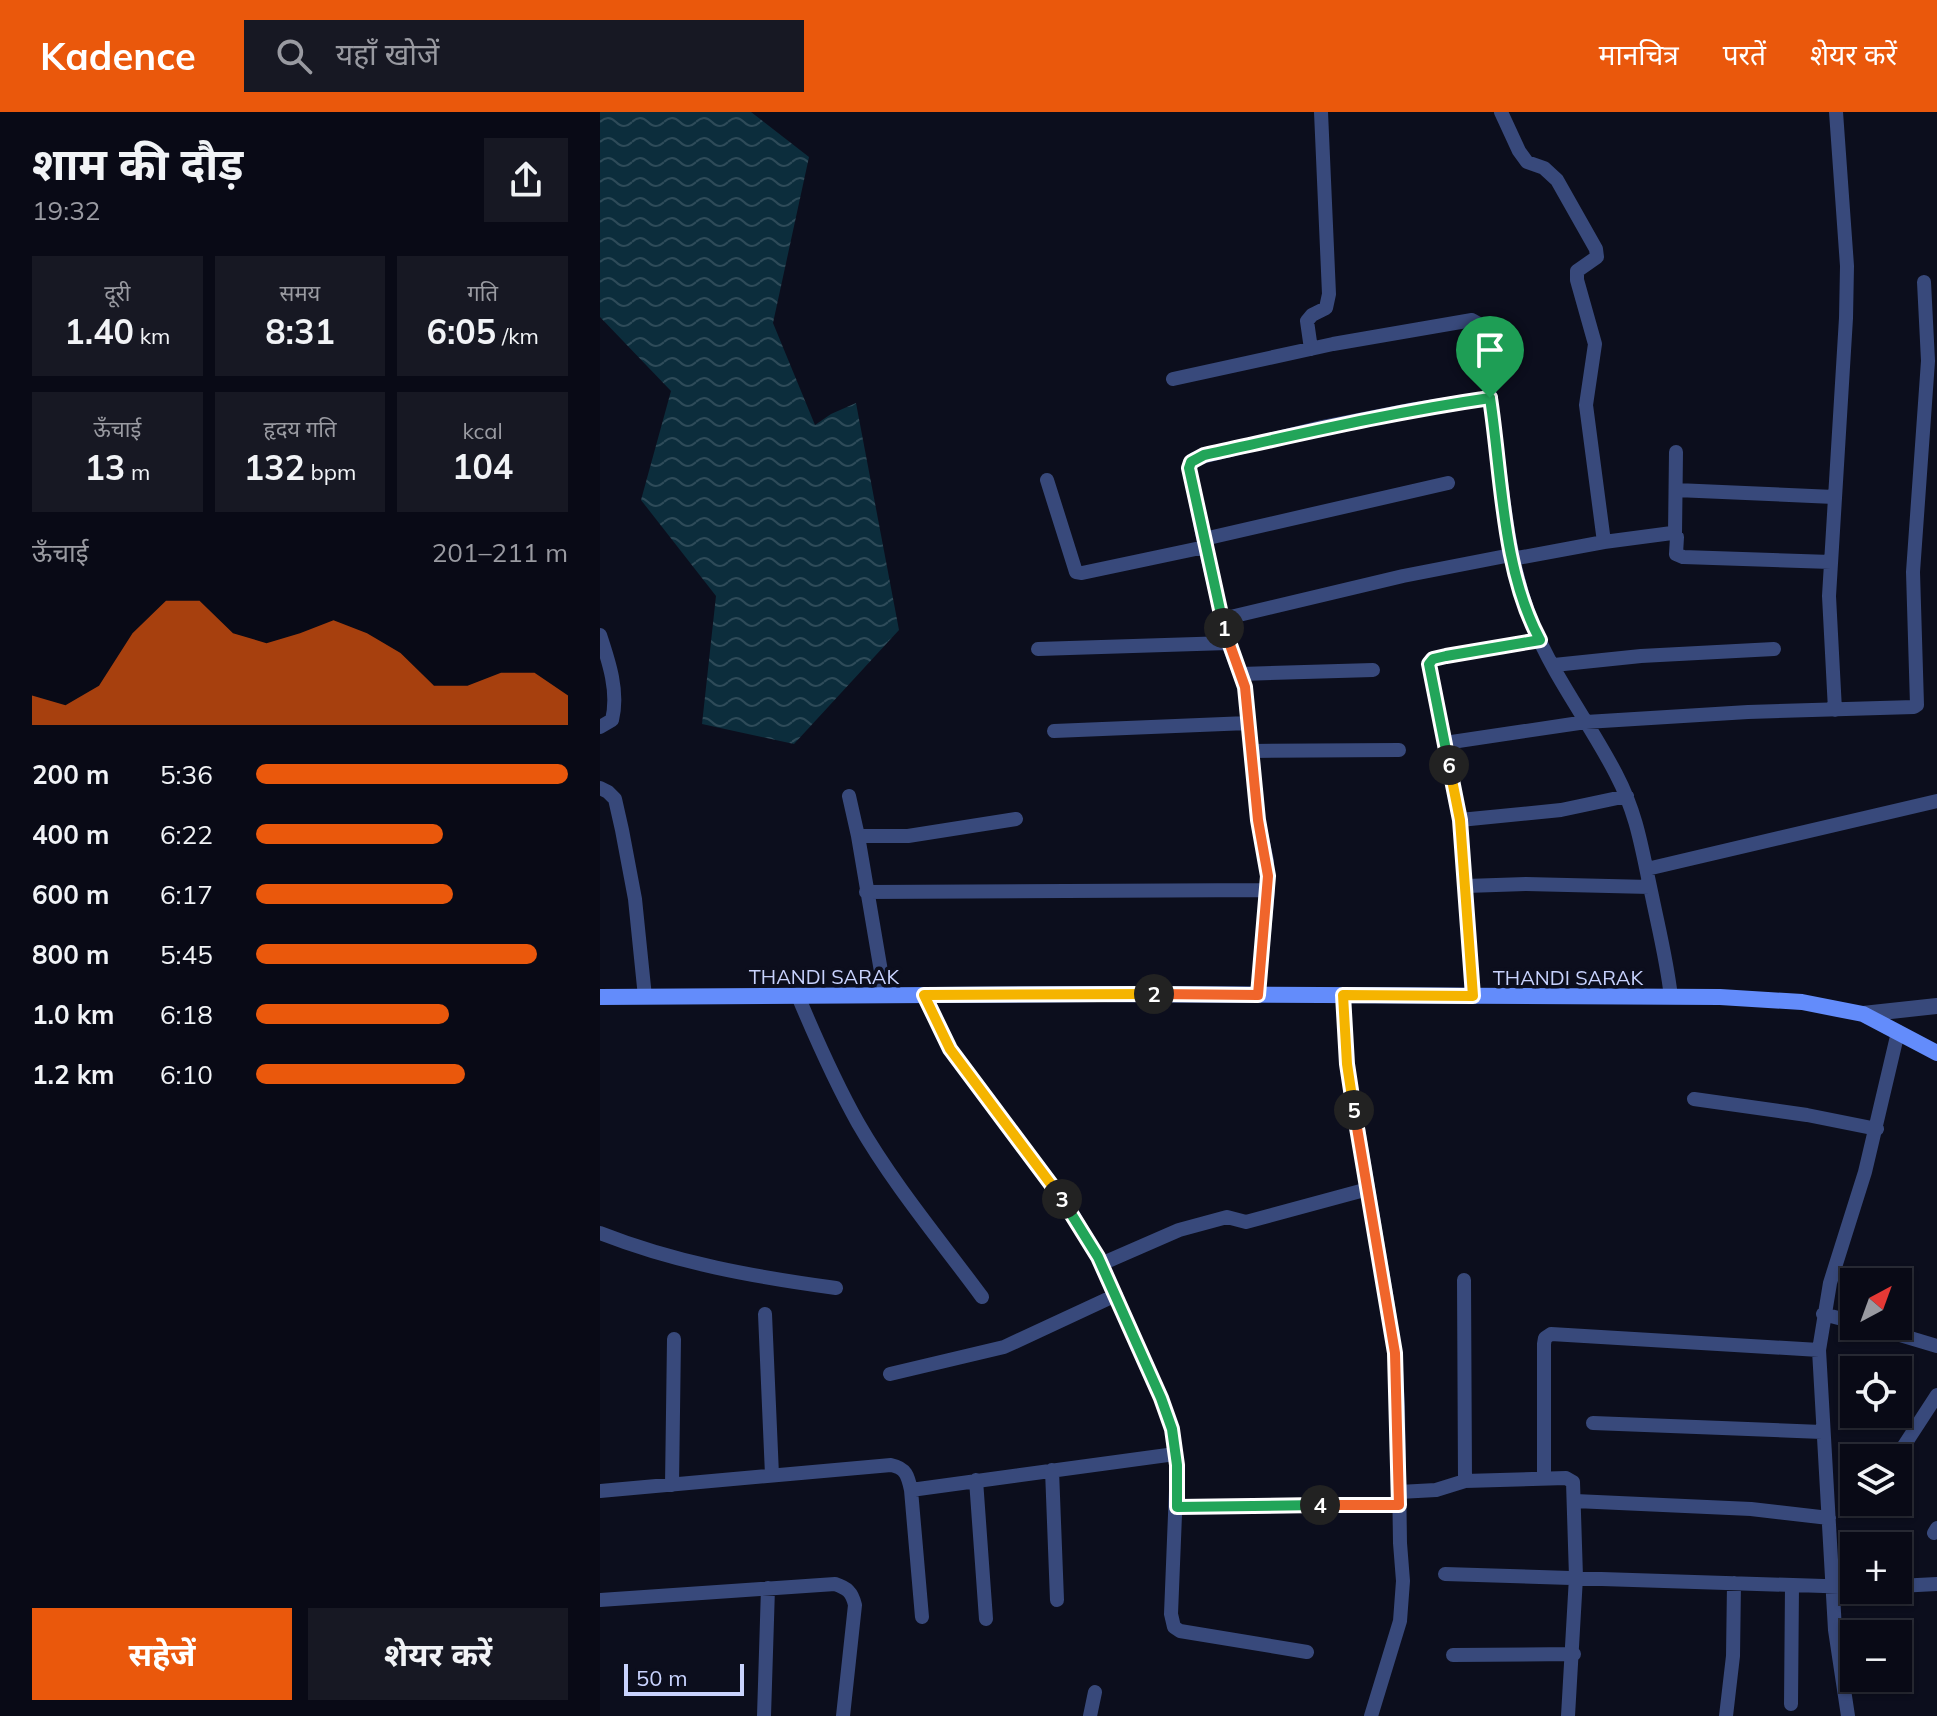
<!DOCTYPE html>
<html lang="hi">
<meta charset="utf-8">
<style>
:root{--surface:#090a16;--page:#171823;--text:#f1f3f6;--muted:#999aa1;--line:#292b35;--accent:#ea580c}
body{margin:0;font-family:Mulish,"Noto Sans Devanagari",sans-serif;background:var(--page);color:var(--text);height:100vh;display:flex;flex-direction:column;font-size:30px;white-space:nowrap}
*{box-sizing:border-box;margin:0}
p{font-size:26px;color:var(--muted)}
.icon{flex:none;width:44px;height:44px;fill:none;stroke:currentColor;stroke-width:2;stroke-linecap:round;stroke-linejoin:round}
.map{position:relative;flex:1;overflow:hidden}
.panel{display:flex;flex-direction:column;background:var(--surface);width:600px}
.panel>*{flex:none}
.needle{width:52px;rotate:41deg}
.fabs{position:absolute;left:1240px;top:1156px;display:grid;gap:16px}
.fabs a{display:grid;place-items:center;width:72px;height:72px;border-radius:0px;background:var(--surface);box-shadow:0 2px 6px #0004,0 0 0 2px var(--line);font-size:40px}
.scale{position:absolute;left:24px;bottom:20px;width:120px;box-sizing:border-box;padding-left:8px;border:4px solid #c9d3fe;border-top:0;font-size:22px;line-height:28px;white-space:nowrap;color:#c9d3fe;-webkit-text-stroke:6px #0c0e1d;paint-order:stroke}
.pin{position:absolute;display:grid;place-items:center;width:68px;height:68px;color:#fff;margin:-82px -34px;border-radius:50% 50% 50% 0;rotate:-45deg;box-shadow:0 0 8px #0007}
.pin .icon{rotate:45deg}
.km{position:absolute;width:40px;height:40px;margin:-20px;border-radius:50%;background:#222;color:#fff;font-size:22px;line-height:40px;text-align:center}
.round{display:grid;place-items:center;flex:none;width:84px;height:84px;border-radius:0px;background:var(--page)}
.summary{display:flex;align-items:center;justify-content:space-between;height:136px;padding:0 32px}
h1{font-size:44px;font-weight:700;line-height:60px}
.stats{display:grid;grid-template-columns:repeat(3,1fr);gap:12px;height:136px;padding:8px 32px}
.stats div{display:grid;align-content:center;border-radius:0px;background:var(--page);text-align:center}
.stats b{font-size:34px;font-weight:700}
.stats small{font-size:22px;font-weight:400}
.stats p{font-size:22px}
.chart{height:224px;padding:16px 32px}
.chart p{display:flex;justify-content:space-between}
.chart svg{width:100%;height:144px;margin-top:8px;fill:var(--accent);opacity:.7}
.action{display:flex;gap:16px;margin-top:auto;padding:16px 32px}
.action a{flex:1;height:92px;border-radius:0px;background:var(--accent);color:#fff;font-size:32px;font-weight:700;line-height:92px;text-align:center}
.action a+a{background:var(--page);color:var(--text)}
ul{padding:0 32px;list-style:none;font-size:26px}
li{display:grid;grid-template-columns:128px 96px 1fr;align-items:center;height:60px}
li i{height:20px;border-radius:10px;background:var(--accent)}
header{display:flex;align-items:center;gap:48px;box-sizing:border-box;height:112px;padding:0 40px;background:var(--accent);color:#fff}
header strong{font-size:38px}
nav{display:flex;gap:44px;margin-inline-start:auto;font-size:28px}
.search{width:560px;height:72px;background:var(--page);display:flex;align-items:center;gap:20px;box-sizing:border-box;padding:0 28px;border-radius:0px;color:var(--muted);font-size:30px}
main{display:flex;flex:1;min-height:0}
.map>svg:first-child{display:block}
.water{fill:url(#water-waves)}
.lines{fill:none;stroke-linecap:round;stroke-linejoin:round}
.minor{stroke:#38497b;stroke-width:14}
.tertiary{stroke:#38497b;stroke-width:16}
.secondary{stroke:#638cfb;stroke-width:16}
.split-1-casing{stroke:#fff;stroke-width:16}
.split-2-casing{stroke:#fff;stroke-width:16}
.split-3-casing{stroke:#fff;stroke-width:16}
.split-4-casing{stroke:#fff;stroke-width:16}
.split-5-casing{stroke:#fff;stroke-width:16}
.split-6-casing{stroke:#fff;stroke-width:16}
.split-7-casing{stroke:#fff;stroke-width:16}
.split-1{stroke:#22a559;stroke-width:10}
.split-2{stroke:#f0652b;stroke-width:10}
.split-3{stroke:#f5b400;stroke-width:10}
.split-4{stroke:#22a559;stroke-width:10}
.split-5{stroke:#f0652b;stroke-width:10}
.split-6{stroke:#f5b400;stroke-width:10}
.split-7{stroke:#22a559;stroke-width:10}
.labels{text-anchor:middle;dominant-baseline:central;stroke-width:7;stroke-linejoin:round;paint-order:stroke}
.street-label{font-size:20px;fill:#c9d3fe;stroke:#0c0e1d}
</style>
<header>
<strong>Kadence</strong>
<div class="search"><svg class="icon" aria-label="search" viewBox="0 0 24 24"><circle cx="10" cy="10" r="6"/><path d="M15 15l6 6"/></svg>यहाँ खोजें</div>
<nav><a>मानचित्र</a><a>परतें</a><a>शेयर करें</a></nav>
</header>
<main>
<section class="panel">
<div class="summary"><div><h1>शाम की दौड़</h1><p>19:32</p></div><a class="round"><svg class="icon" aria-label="share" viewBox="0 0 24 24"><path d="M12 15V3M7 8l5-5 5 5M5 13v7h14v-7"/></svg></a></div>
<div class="stats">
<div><p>दूरी</p><b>1.40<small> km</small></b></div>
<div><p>समय</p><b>8:31</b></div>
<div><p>गति</p><b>6:05<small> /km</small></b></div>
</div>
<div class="stats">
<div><p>ऊँचाई</p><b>13<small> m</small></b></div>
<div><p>हृदय गति</p><b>132<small> bpm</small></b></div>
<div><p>kcal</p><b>104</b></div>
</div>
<div class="chart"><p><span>ऊँचाई</span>201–211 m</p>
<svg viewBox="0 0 160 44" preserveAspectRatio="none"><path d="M0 44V35L10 38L20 32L30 16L40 6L50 6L60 16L70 19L80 16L90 12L100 16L110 22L120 32L130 32L140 28L150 28L160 35V44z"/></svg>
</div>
<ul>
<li><b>200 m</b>5:36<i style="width:100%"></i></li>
<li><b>400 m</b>6:22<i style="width:60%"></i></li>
<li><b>600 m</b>6:17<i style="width:63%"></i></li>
<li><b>800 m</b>5:45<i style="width:90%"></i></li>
<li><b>1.0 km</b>6:18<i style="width:62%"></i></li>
<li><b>1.2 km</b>6:10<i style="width:67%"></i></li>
</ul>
<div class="action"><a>सहेजें</a><a>शेयर करें</a></div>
</section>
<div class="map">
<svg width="1337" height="1604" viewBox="0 0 1337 1604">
<defs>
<pattern id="water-waves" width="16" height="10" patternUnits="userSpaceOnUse" patternTransform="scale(2)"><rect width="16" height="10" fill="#0c2d3c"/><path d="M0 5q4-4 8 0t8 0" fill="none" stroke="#2e4b59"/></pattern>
</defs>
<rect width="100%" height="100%" fill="#0c0e1d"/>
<path class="water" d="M0 0H151L209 45 173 211 215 313 231 302 256 291 299 518 194 632 102 612 116 484 41 388 71 279 0 205Z"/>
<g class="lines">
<path class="minor" d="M901 0 919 39 927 50 944 56 957 68 996 137 997 145 977 159V168L995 232 986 293 1004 430 912 447
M711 237 707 209 712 203 726 196 729 182 721 0
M573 267 733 232 872 208 881 213 883 219 890 286
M447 368 476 460 482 461 605 435 628 531 645 575 658 708 667 749 668 778 658 883
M1076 378 1234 385
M1075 422 1076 340
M604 427 848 371
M1004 430 1072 421 1077 425 1076 442 1083 445 1231 450
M605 435 589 356 594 347 722 315 809 298 890 286C902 362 904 441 933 513 953 564 991 613 1016 662 1038 704 1042 739 1052 784 1059 818 1067 850 1071 885
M622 507 803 464 911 443
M0 523C9 550 19 580 12 608L0 615
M438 537 628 531
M954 553 1041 544 1174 537
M641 562 773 558
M1235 598 1229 484 1246 206 1247 154 1236 0
M454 619 648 611
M845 631 986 610 1148 600 1314 595 1317 593 1313 460 1328 249 1324 170
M651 639 799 638
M0 676 8 680 15 687 22 718 35 787 45 885
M249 684 258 724 285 883
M860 708 961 698 1027 684
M258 724H308L416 707
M1047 757 1337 689
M866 774 926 772 1050 775
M266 780 668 778
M324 883 350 937 472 1101 498 1145 561 1286 572 1317 577 1353 571 1502 574 1515 580 1519 707 1540
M743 883 747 952 788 1194 795 1241 798 1295 800 1431 803 1469 800 1509 771 1604
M198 884C216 927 235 970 258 1011 293 1072 340 1128 382 1185
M873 884 860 708 829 552 833 547 846 544 940 528
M1094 987 1207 1003 1277 1017
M0 1121C76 1151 155 1165 236 1176
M501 1152 579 1118 627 1105 646 1110 768 1077
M864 1168 865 1369
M165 1202 172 1363
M1223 1202 1254 1210
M1270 1214 1337 1234
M290 1262 404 1235 516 1183
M993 1311 1222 1320
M1296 1346 1337 1283
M452 1358 457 1488
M944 1366V1232L945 1226 951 1222 1219 1238
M376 1368 386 1507
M72 1373 74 1227
M311 1378 575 1342
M0 1379 291 1353C306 1356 308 1364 311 1378L322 1505
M799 1380 836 1378 865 1369 966 1366 973 1370 976 1465 968 1604
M975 1389 1151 1397 1229 1406
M577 1395 799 1393
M1334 1421 1337 1416
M845 1462 1254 1475
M1298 1474 1337 1472
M0 1488 235 1472C247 1476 252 1480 255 1493L243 1604
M853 1543 974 1542
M1191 1592 1192 1473
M164 1604 168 1476
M490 1604 495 1580
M1126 1604 1133 1544 1134 1471
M1248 1604 1235 1518 1219 1238 1230 1171 1265 1060 1298 920"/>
<path class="tertiary" d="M1263 902 1337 894"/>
<path class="secondary" d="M0 885 501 882 1120 885 1202 890 1263 902 1337 941"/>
</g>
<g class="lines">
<defs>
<path id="split-1" d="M624 516 589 356 591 350 604 343C700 322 793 300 890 286"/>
<path id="split-2" d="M554 882 658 883 668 764 658 708 645 575 624 516"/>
<path id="split-3" d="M462 1087 350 937 324 883 554 882"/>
<path id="split-4" d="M462 1087 498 1145 561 1286 572 1317 577 1353V1395L720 1393"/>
<path id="split-5" d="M720 1393H799L795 1241 754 998"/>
<path id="split-6" d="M754 998 747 952 743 883 873 884 860 708 849 653"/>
<path id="split-7" d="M849 653 829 552 833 547 846 544 940 528C902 458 902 364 890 286"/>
</defs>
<use href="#split-1" class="split-1-casing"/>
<use href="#split-2" class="split-2-casing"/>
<use href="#split-3" class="split-3-casing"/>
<use href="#split-4" class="split-4-casing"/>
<use href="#split-5" class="split-5-casing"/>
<use href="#split-6" class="split-6-casing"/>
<use href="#split-7" class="split-7-casing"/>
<use href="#split-1" class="split-1"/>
<use href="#split-2" class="split-2"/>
<use href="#split-3" class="split-3"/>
<use href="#split-4" class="split-4"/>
<use href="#split-5" class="split-5"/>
<use href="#split-6" class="split-6"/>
<use href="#split-7" class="split-7"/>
</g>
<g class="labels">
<g class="street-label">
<text x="224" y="864">THANDI SARAK</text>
<text x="968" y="865">THANDI SARAK</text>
</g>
</g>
</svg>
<div class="fabs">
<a><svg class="needle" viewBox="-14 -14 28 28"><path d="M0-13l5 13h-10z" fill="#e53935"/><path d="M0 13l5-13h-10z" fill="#999aa1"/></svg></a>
<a><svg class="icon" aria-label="locate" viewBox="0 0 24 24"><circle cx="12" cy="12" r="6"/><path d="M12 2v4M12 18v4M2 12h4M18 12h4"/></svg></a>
<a><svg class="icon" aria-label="layers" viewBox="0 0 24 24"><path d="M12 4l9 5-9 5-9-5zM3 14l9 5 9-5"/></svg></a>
<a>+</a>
<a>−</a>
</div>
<div class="scale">50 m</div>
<div class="pin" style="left:890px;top:286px;background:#1e9e55"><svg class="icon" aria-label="arrive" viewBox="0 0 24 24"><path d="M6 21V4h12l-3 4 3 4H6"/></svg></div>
<b class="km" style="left:624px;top:516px">1</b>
<b class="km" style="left:554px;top:882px">2</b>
<b class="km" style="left:462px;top:1087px">3</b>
<b class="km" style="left:720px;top:1393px">4</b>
<b class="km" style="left:754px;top:998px">5</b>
<b class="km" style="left:849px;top:653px">6</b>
</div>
</main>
